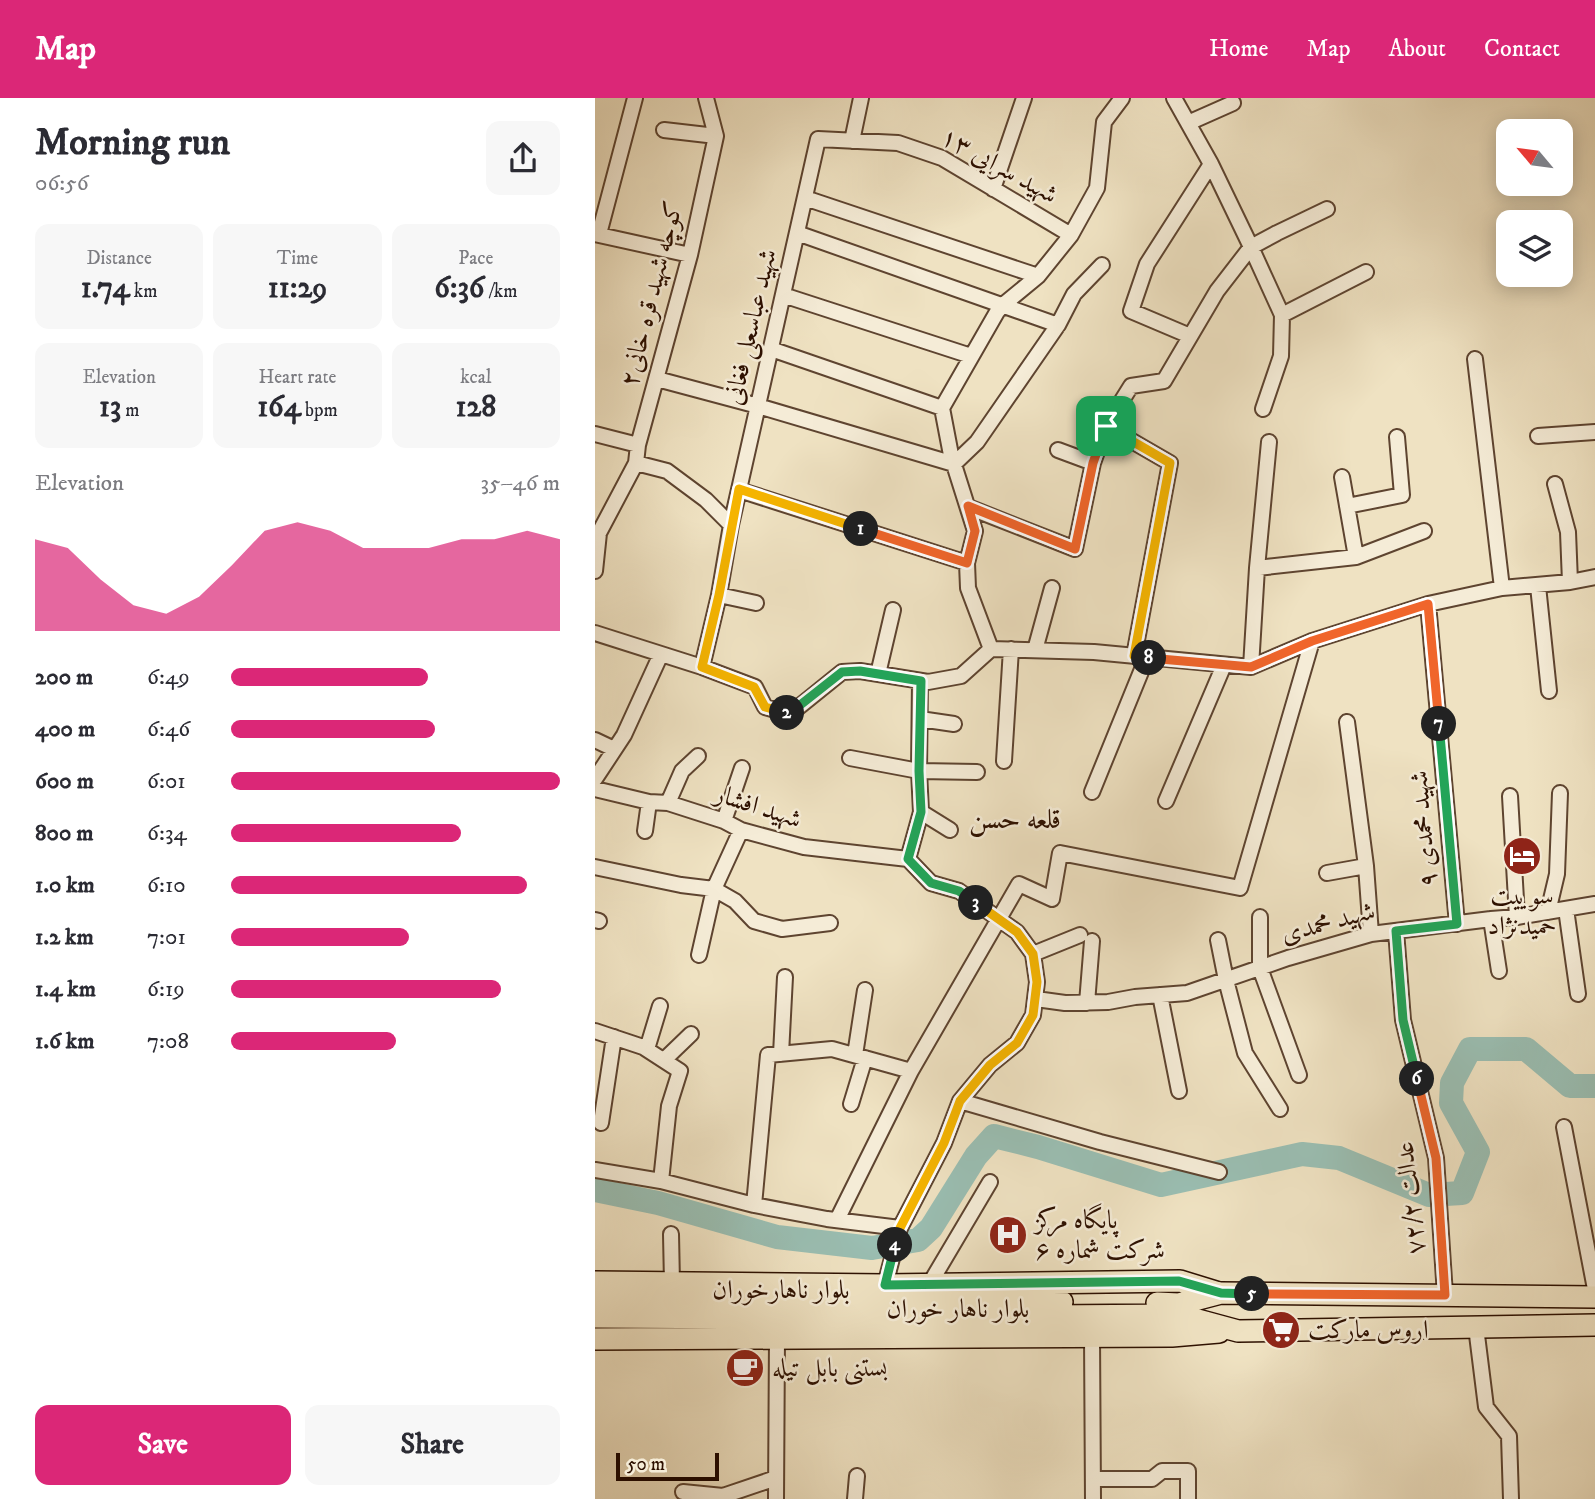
<!DOCTYPE html>
<meta charset="utf-8">
<style>
:root{--surface:#fff;--page:#f7f7f7;--text:#2b2b33;--muted:#7c7c81;--accent:#db2777}
body{margin:0;font-family:"IM FELL DW Pica",Amiri,serif;background:var(--page);color:var(--text);height:100vh;display:flex;flex-direction:column;font-size:26px;white-space:nowrap}
*{box-sizing:border-box;margin:0}
p{font-size:23px;color:var(--muted)}
.icon{flex:none;width:38px;height:38px;fill:none;stroke:currentColor;stroke-width:2;stroke-linecap:round;stroke-linejoin:round}
.map{position:relative;flex:1;overflow:hidden}
.panel{display:flex;flex-direction:column;background:var(--surface);width:595px}
.panel>*{flex:none}
.needle{width:46px;rotate:299deg}
.fabs{position:absolute;left:901px;top:21px;display:grid;gap:14px}
.fabs a{display:grid;place-items:center;width:77px;height:77px;border-radius:14px;background:var(--surface);box-shadow:0 4px 18px #0003;font-size:35px}
.scale{position:absolute;left:21px;bottom:18px;width:103px;box-sizing:border-box;padding-left:7px;border:4px solid #2d1000;border-top:0;font-size:19px;line-height:24px;white-space:nowrap;color:#2d1000;-webkit-text-stroke:5px #f5ecd7;paint-order:stroke}
.pin{position:absolute;display:grid;place-items:center;width:60px;height:60px;color:#fff;margin:-30px;border-radius:14px;box-shadow:0 4px 10px #0006}
.km{position:absolute;width:35px;height:35px;margin:-18px;border-radius:50%;background:#222;color:#fff;font-size:19px;line-height:35px;text-align:center}
.round{display:grid;place-items:center;flex:none;width:74px;height:74px;border-radius:14px;background:var(--page)}
.summary{display:flex;align-items:center;justify-content:space-between;height:119px;padding:0 35px}
h1{font-size:38px;font-weight:700;line-height:52px}
.stats{display:grid;grid-template-columns:repeat(3,1fr);gap:10px;height:119px;padding:7px 35px}
.stats div{display:grid;align-content:center;border-radius:14px;background:var(--page);text-align:center}
.stats b{font-size:30px;font-weight:700}
.stats small{font-size:19px;font-weight:400}
.stats p{font-size:19px}
.chart{height:196px;padding:14px 35px}
.chart p{display:flex;justify-content:space-between}
.chart svg{width:100%;height:126px;margin-top:7px;fill:var(--accent);opacity:.7}
.button{display:flex;gap:14px;margin-top:auto;padding:14px 35px}
.button a{flex:1;height:80px;border-radius:14px;background:var(--accent);color:#fff;font-size:28px;font-weight:700;line-height:80px;text-align:center}
.button a+a{background:var(--page);color:var(--text)}
ul{padding:0 35px;list-style:none;font-size:23px}
li{display:grid;grid-template-columns:112px 84px 1fr;align-items:center;height:52px}
li i{height:18px;border-radius:9px;background:var(--accent)}
header{display:flex;align-items:center;gap:42px;box-sizing:border-box;height:98px;padding:0 35px;background:var(--accent);color:#fff}
header strong{font-size:33px}
nav{display:flex;gap:38px;margin-inline-start:auto;font-size:24px}
main{display:flex;flex:1;min-height:0}
.map>svg:first-child{display:block}
.lines{fill:none;stroke-linecap:round;stroke-linejoin:round}
.river{stroke:#9abeb2;stroke-width:24}
.minor-casing{stroke:#5e4430;stroke-width:18}
.primary-casing{stroke:#2d1000;stroke-width:24}
.minor{stroke:#f5ecd7;stroke-width:14}
.primary{stroke:#efe2c2;stroke-width:21}
.split-1-casing{stroke:#fff;stroke-width:14}
.split-2-casing{stroke:#fff;stroke-width:14}
.split-3-casing{stroke:#fff;stroke-width:14}
.split-4-casing{stroke:#fff;stroke-width:14}
.split-5-casing{stroke:#fff;stroke-width:14}
.split-6-casing{stroke:#fff;stroke-width:14}
.split-7-casing{stroke:#fff;stroke-width:14}
.split-8-casing{stroke:#fff;stroke-width:14}
.split-9-casing{stroke:#fff;stroke-width:14}
.split-1{stroke:#f0652b;stroke-width:9}
.split-2{stroke:#f5b400;stroke-width:9}
.split-3{stroke:#22a559;stroke-width:9}
.split-4{stroke:#f5b400;stroke-width:9}
.split-5{stroke:#22a559;stroke-width:9}
.split-6{stroke:#f0652b;stroke-width:9}
.split-7{stroke:#22a559;stroke-width:9}
.split-8{stroke:#f0652b;stroke-width:9}
.split-9{stroke:#f5b400;stroke-width:9}
.labels{text-anchor:middle;dominant-baseline:central;stroke-width:5;stroke-linejoin:round;paint-order:stroke}
.street-label{font-size:26px;fill:#2d1000;stroke:#f5ecd7}
.poi-label{font-size:26px;fill:#2d1000;stroke:#f5ecd7;text-anchor:start}
.neighbourhood-label{font-size:28px;fill:#2d1000;stroke:#f5ecd7}
</style>
<header>
<strong>Map</strong>
<nav><a>Home</a><a>Map</a><a>About</a><a>Contact</a></nav>
</header>
<main>
<section class="panel">
<div class="summary"><div><h1>Morning run</h1><p>06:56</p></div><a class="round"><svg class="icon" aria-label="share" viewBox="0 0 24 24"><path d="M12 15V3M7 8l5-5 5 5M5 13v7h14v-7"/></svg></a></div>
<div class="stats">
<div><p>Distance</p><b>1.74<small> km</small></b></div>
<div><p>Time</p><b>11:29</b></div>
<div><p>Pace</p><b>6:36<small> /km</small></b></div>
</div>
<div class="stats">
<div><p>Elevation</p><b>13<small> m</small></b></div>
<div><p>Heart rate</p><b>164<small> bpm</small></b></div>
<div><p>kcal</p><b>128</b></div>
</div>
<div class="chart"><p><span>Elevation</span>35–46 m</p>
<svg viewBox="0 0 160 44" preserveAspectRatio="none"><path d="M0 44V12L10 15L20 26L30 35L40 38L50 32L60 21L70 9L80 6L90 9L100 15L110 15L120 15L130 12L140 12L150 9L160 12V44z"/></svg>
</div>
<ul>
<li><b>200 m</b>6:49<i style="width:60%"></i></li>
<li><b>400 m</b>6:46<i style="width:62%"></i></li>
<li><b>600 m</b>6:01<i style="width:100%"></i></li>
<li><b>800 m</b>6:34<i style="width:70%"></i></li>
<li><b>1.0 km</b>6:10<i style="width:90%"></i></li>
<li><b>1.2 km</b>7:01<i style="width:54%"></i></li>
<li><b>1.4 km</b>6:19<i style="width:82%"></i></li>
<li><b>1.6 km</b>7:08<i style="width:50%"></i></li>
</ul>
<div class="button"><a>Save</a><a>Share</a></div>
</section>
<div class="map">
<svg width="1000" height="1401" viewBox="0 0 1000 1401">
<rect width="100%" height="100%" fill="#efe2c2"/>
<filter id="stains"><feTurbulence type="fractalNoise" baseFrequency=".00286" numOctaves="4"/><feColorMatrix values="0 0 0 0 .2 0 0 0 0 .09 0 0 0 0 .02 0 0 0 .5 -.17"/></filter>
<radialGradient id="worn" r=".72"><stop offset=".6" stop-color="#630" stop-opacity="0"/><stop offset="1" stop-color="#630" stop-opacity=".3"/></radialGradient>
<g class="lines">
<path class="river" d="M0 1092 63 1105 182 1139 277 1150 323 1142 336 1130 381 1058 399 1038 443 1049 566 1087 707 1056 744 1060 834 1097 867 1095 883 1054 856 1005 857 985 875 951H931L975 988H1000"/>
<defs>
<path id="minor" d="M593 25 638 5
M69 32 121 38
M257 43 266 0
M398 91 429 0
M210 100 443 178
M202 135 463 227
M0 136 95 157
M4 136 40 0
M188 197 376 258
M687 217 771 174
M595 238 536 213 552 166 616 66
M176 251 347 310
M880 261 907 490
M62 281 163 308 359 366 382 344 463 227 479 196 507 167
M668 311 686 258 687 217 656 149 682 135 732 111
M511 328 575 365 539 558
M0 336 43 347
M943 338 1000 334
M463 352 498 365
M41 365 72 373 111 402 136 427
M747 379 761 459
M960 386 973 434 975 484
M144 392 372 465
M752 408 807 397 802 339
M373 409 480 451 498 365 511 328 536 288 569 283 622 193 656 149 616 66 579 0
M662 470 761 459 829 433
M0 473 4 435 41 365 43 347 95 157 121 38 111 0
M943 488 954 593
M124 497 161 505
M833 506 862 826
M0 535 107 569 160 589 170 609 195 616 247 574 265 573 333 584 366 578 396 551 499 554 656 569 717 543 833 506 907 490 975 484 1000 479
M396 551 373 490 372 465 380 433 356 357 347 310 402 214 408 207 443 178 476 137 502 90 509 24 527 0
M440 552 457 490
M107 569 124 497 136 427 223 41 303 45 347 60 476 137
M656 569 662 470 674 344
M283 576 298 512
M325 621 359 626
M752 624 771 768 776 836
M0 642 19 651
M255 660 324 673 382 674
M409 663 416 551
M0 681 29 637 66 556
M0 691 54 704 73 705 129 723 146 732 209 749 313 761
M497 694 552 559
M915 698 922 819
M571 703 629 567
M73 705 87 673 103 658
M326 714 355 732
M129 723 147 670
M50 733 54 704
M313 761 326 714 324 673 325 583
M0 769 86 787 119 791 140 803 159 823 187 831 235 825
M732 775 771 768
M971 811 983 896
M953 814 962 776 965 695
M665 819V870L704 977
M896 821 904 873
M0 822 4 823
M801 833 808 922 841 1060 850 1197
M623 842 631 882 650 955 685 1011
M438 856 485 837
M104 857 119 791 146 732
M565 897 584 993
M441 901 470 905 513 904 540 899 592 895 693 860 776 836 896 821 922 819 1000 806
M492 905 497 843
M0 933 48 949 85 973 74 1008 66 1083
M52 951 65 908
M186 956 190 879
M260 957 270 892
M69 962 96 936
M365 1003 505 1044 624 1074
M256 1006 270 960
M6 1025 19 939
M969 1029 1000 1191
M0 1072 66 1083 159 1107 232 1121 305 1130
M159 1107 173 957 237 951 316 973
M242 1122 316 973 424 786 457 801 465 755 645 790 717 543
M76 1136 77 1185
M290 1187 305 1130 349 1045 365 1003 395 967 422 945 438 917 442 884 438 856 422 834 364 793 336 785 313 761
M334 1187 395 1084
M881 1229 891 1309 914 1338 916 1401
M497 1238 498 1401
M498 1381H557L567 1373H593V1401
M88 1394 128 1398 181 1380
M181 1401 182 1239
M260 1401 262 1378"/>
<path id="primary" d="M0 1184 290 1187 585 1183 624 1195
M0 1202 467 1204
M562 1205 584 1206 626 1195 1000 1199
M0 1219 182 1220 584 1217 643 1233 1000 1227
M0 1241 577 1238 624 1234"/>
</defs>
<use href="#minor" class="minor-casing"/>
<use href="#primary" class="primary-casing"/>
<use href="#minor" class="minor"/>
<use href="#primary" class="primary"/>
</g>
<g class="lines">
<defs>
<path id="split-1" d="M266 431 372 465 380 433 373 408 480 451 498 365 511 328"/>
<path id="split-2" d="M192 615 170 609 159 589 107 569 124 497 144 391 266 431"/>
<path id="split-3" d="M192 615H195L247 574 265 573 326 583 324 673 326 714 313 761 336 785 364 793 381 805"/>
<path id="split-4" d="M300 1147 305 1130 349 1045 365 1003 395 967 422 945 438 917 442 884 438 856 422 834 381 805"/>
<path id="split-5" d="M300 1147 290 1187 584 1183 626 1195 657 1196"/>
<path id="split-6" d="M657 1196 850 1197 841 1060 822 981"/>
<path id="split-7" d="M822 981 808 922 801 833 862 826 844 626"/>
<path id="split-8" d="M554 560 656 569 717 543 833 506 844 626"/>
<path id="split-9" d="M511 328 575 365 539 558 554 560"/>
</defs>
<use href="#split-1" class="split-1-casing"/>
<use href="#split-2" class="split-2-casing"/>
<use href="#split-3" class="split-3-casing"/>
<use href="#split-4" class="split-4-casing"/>
<use href="#split-5" class="split-5-casing"/>
<use href="#split-6" class="split-6-casing"/>
<use href="#split-7" class="split-7-casing"/>
<use href="#split-8" class="split-8-casing"/>
<use href="#split-9" class="split-9-casing"/>
<use href="#split-1" class="split-1"/>
<use href="#split-2" class="split-2"/>
<use href="#split-3" class="split-3"/>
<use href="#split-4" class="split-4"/>
<use href="#split-5" class="split-5"/>
<use href="#split-6" class="split-6"/>
<use href="#split-7" class="split-7"/>
<use href="#split-8" class="split-8"/>
<use href="#split-9" class="split-9"/>
</g>
<defs>
<symbol id="hotel-disc" viewBox="-11 -11 22 22"><circle r="9.5" fill="#8f2418" stroke="#f5ecd7"/><path d="M-6-4.5h1.5V1H6V5H4.5V3h-9V5H-6ZM-4 0a1.8 1.8 0 1 1 3.6 0ZM.5 0V-2.5h3Q6-2.5 6 0Z" fill="#fff"/></symbol>
<symbol id="hospital-disc" viewBox="-11 -11 22 22"><circle r="9.5" fill="#8f2418" stroke="#f5ecd7"/><path d="M-5-5h3v3.5h4V-5h3V5h-3V1.5h-4V5h-3Z" fill="#fff"/></symbol>
<symbol id="supermarket-disc" viewBox="-11 -11 22 22"><circle r="9.5" fill="#8f2418" stroke="#f5ecd7"/><path d="M-6-5.5h2.5l.6 2H6L4.5 2H-2.5L-4.4-4H-6ZM-1.5 3.2a1.3 1.3 0 1 0 .1 0ZM3 3.2a1.3 1.3 0 1 0 .1 0Z" fill="#fff"/></symbol>
<symbol id="cafe-disc" viewBox="-11 -11 22 22"><circle r="9.5" fill="#8f2418" stroke="#f5ecd7"/><path d="M-5.5-4.5H6V0H3Q3 3.5 0 3.5H-2.5Q-5.5 3.5-5.5 0ZM3-3.2v2h1.7v-2ZM-6 4.5H4V6H-6Z" fill="#fff"/></symbol>
</defs>
<g fill-rule="evenodd">
<use href="#hotel-disc" x="905" y="736" width="44" height="44"/>
<use href="#hospital-disc" x="391" y="1115" width="44" height="44"/>
<use href="#supermarket-disc" x="664" y="1210" width="44" height="44"/>
<use href="#cafe-disc" x="128" y="1248" width="44" height="44"/>
</g>
<g class="labels">
<g class="street-label">
<text transform="translate(404 68) rotate(29)">شهید سرایی ۱۳</text>
<text transform="translate(57 196) rotate(-76)">کوچه شهید قره خانی۲</text>
<text transform="translate(156 229) rotate(-77)">شهید عباسعلی فغانی</text>
<text transform="translate(163 709) rotate(18)">شهید افشار</text>
<text transform="translate(829 731) rotate(-95)">۹ شهید محمدی</text>
<text transform="translate(733 825) rotate(-15)">شهید محمدی</text>
<text transform="translate(816 1100) rotate(-96)">عدالت ۷۲/۲</text>
<text x="186" y="1192">بلوار ناهارخوران</text>
<text x="363" y="1211">بلوار ناهار خوران</text>
</g>
<g class="poi-label">
<text x="927" y="798" text-anchor="middle">سوییت<tspan x="927" dy="30">حمیدنژاد</tspan></text>
<text x="440" y="1122">پایگاه مرکز<tspan x="440" dy="30">شرکت شماره ۶</tspan></text>
<text x="713" y="1232">اروس مارکت</text>
<text x="177" y="1270">بستنی بابل تیله</text>
</g>
<g class="neighbourhood-label">
<text x="420" y="721">قلعه حسن</text>
</g>
</g>
<rect width="100%" height="100%" filter="url(#stains)"/>
<rect width="100%" height="100%" fill="url(#worn)"/>
</svg>
<div class="fabs">
<a><svg class="needle" viewBox="-14 -14 28 28"><path d="M0-13l5 13h-10z" fill="#e53935"/><path d="M0 13l5-13h-10z" fill="#7c7c81"/></svg></a>
<a><svg class="icon" aria-label="layers" viewBox="0 0 24 24"><path d="M12 4l9 5-9 5-9-5zM3 14l9 5 9-5"/></svg></a>
</div>
<div class="scale">50 m</div>
<div class="pin" style="left:511px;top:328px;background:#1e9e55"><svg class="icon" aria-label="arrive" viewBox="0 0 24 24"><path d="M6 21V4h12l-3 4 3 4H6"/></svg></div>
<b class="km" style="left:266px;top:431px">1</b>
<b class="km" style="left:192px;top:615px">2</b>
<b class="km" style="left:381px;top:805px">3</b>
<b class="km" style="left:300px;top:1147px">4</b>
<b class="km" style="left:657px;top:1196px">5</b>
<b class="km" style="left:822px;top:981px">6</b>
<b class="km" style="left:844px;top:626px">7</b>
<b class="km" style="left:554px;top:560px">8</b>
</div>
</main>
